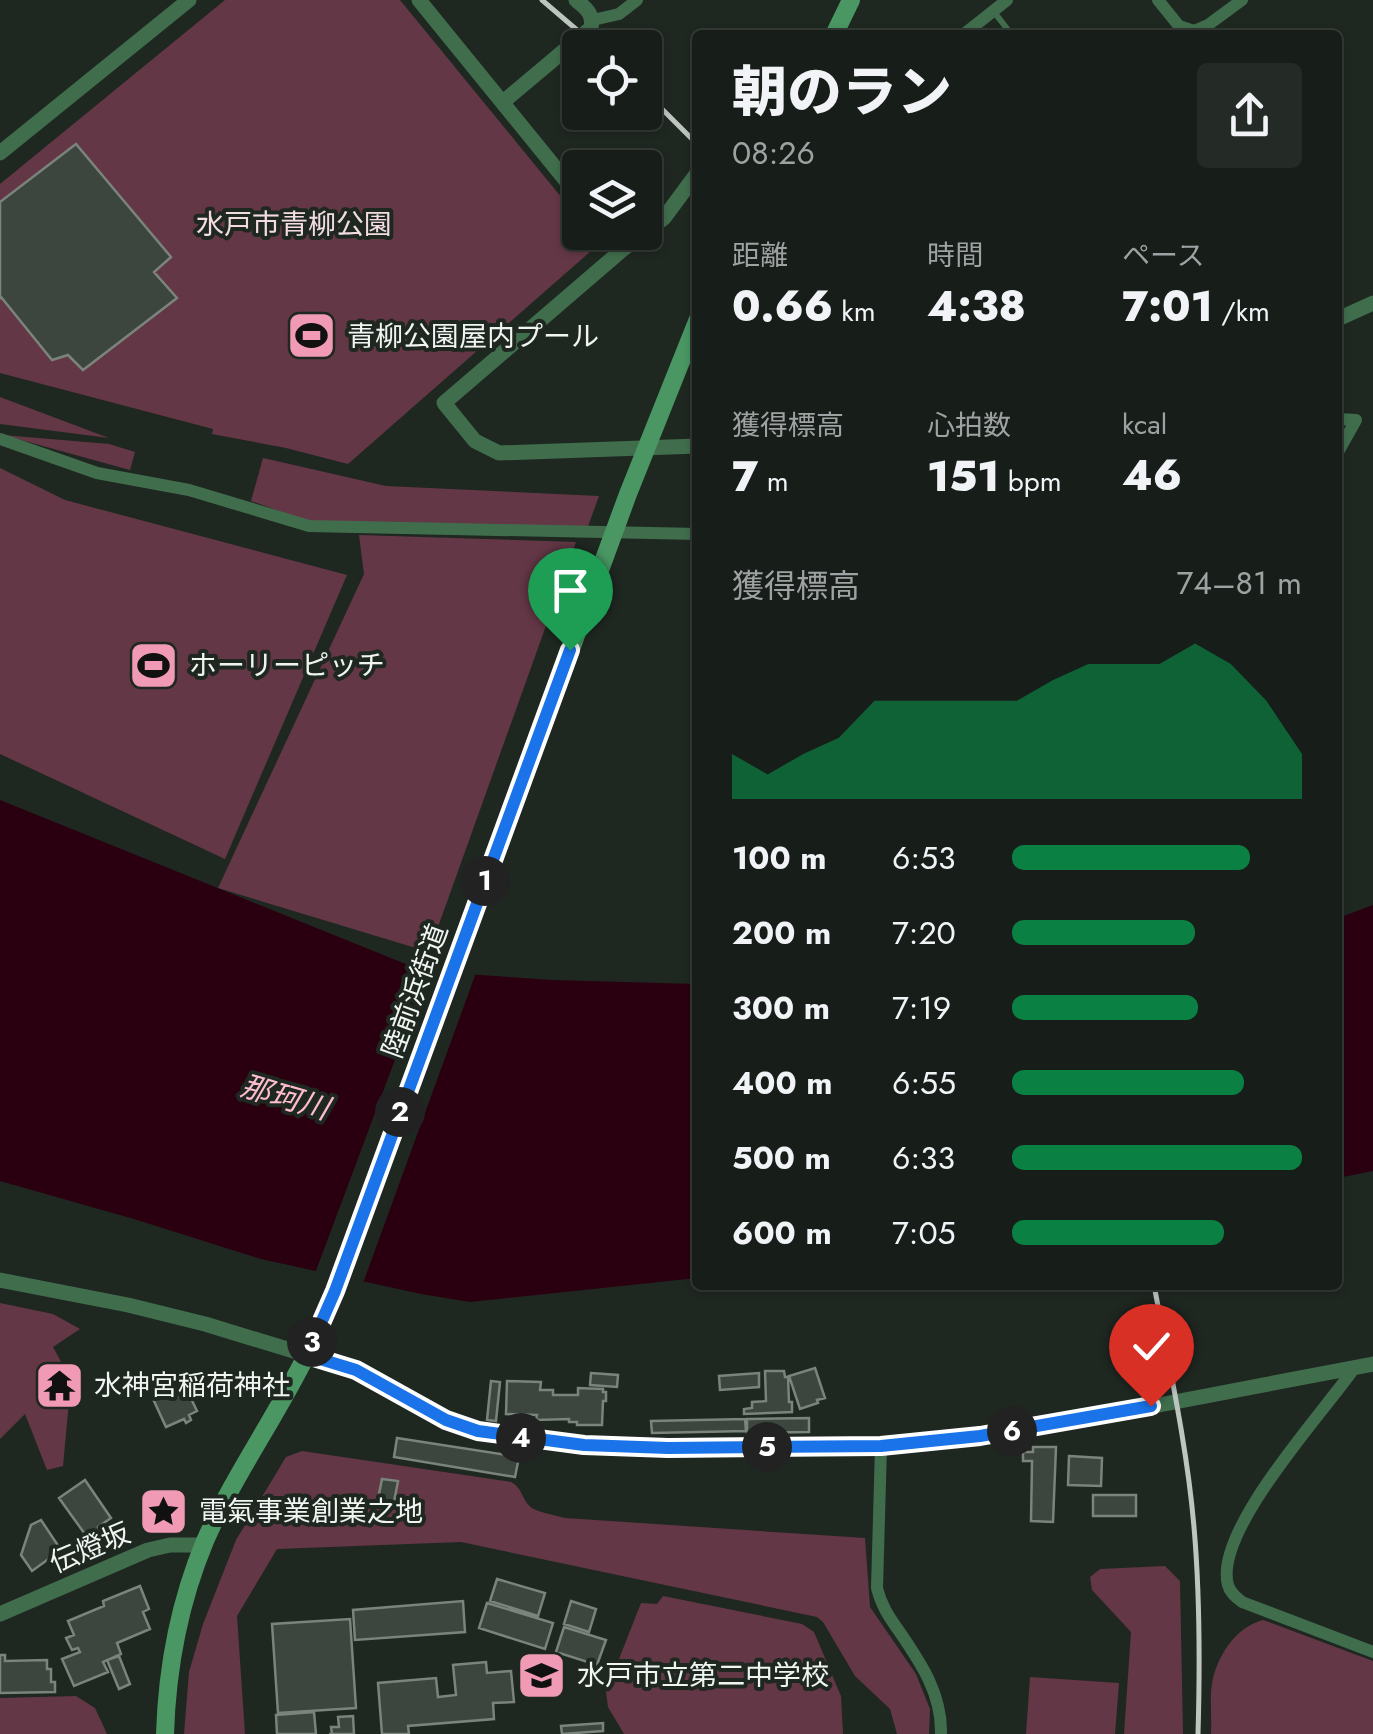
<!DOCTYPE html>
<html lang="ja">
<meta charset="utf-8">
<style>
:root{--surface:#171d19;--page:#242a26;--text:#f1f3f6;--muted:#9ea2a2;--line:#363b38;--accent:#0b8043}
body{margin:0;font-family:Jost,"Noto Sans JP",sans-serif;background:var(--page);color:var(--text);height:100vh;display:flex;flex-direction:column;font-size:38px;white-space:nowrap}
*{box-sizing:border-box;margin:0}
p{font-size:32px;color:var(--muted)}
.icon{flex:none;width:55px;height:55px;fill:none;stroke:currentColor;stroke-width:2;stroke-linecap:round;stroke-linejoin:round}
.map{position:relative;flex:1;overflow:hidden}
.sheet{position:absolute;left:692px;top:30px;width:650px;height:1260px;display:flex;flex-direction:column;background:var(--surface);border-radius:10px;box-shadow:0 2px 8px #0004,0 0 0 2px var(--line)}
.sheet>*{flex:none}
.tools{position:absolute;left:562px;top:30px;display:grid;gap:20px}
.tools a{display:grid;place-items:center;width:100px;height:100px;border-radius:10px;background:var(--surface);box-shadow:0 2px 8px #0004,0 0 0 2px var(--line);font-size:50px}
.pin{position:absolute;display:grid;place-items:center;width:85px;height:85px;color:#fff;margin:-102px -42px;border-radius:50% 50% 50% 0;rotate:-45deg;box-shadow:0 0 10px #0007}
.pin .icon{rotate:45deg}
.km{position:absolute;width:50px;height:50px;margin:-25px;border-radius:50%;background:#222;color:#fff;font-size:28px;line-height:50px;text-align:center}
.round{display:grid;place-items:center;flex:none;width:105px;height:105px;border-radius:10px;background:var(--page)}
.summary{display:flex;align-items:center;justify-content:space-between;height:170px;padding:0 40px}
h1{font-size:55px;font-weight:800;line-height:75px}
.stats{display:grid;grid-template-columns:repeat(3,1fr);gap:15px;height:170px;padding:10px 40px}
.stats div{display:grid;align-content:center}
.stats b{font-size:42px;font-weight:800}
.stats small{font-size:28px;font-weight:400}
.stats p{font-size:28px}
.chart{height:280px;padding:20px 40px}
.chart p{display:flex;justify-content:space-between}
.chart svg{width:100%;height:180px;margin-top:10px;fill:var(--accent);opacity:.7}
ul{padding:0 40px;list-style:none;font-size:32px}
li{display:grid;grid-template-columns:160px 120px 1fr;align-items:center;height:75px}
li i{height:25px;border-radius:12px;background:var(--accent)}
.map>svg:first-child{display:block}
.green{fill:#643746}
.water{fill:#2a0010}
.pier{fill:#1f2721}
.building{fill:#3c453e;stroke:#7a837c;stroke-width:2.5}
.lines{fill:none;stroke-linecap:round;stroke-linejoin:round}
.service{stroke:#406e4d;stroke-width:6}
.minor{stroke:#406e4d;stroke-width:12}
.tertiary{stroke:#406e4d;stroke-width:15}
.secondary{stroke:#4a9763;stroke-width:18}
.rail{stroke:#bec4bf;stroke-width:5}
.secondary-bridge{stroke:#4a9763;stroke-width:18}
.route-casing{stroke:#fff;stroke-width:20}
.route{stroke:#1a73e8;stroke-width:12}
.labels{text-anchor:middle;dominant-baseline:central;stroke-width:8;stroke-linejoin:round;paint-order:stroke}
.park-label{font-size:28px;fill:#f2dce2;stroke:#1f2721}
.poi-label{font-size:28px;fill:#f0f5f1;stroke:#1f2721;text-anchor:start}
.street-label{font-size:28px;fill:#f0f5f1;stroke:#1f2721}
.water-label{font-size:30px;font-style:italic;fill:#fdbbcf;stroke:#1f2721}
</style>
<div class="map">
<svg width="1373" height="1734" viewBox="0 0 1373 1734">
<rect width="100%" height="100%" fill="#1f2721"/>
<path class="green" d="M225 0H400L580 220V232L590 233 599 244 348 464 286 448 212 434 213 429 0 373V184Z
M0 397 109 438 0 424Z
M3 435 109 444 135 452 130 470Z
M263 458 386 486 599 496 587 529 313 523 251 501Z
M0 468 65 500 347 575 225 859 0 754Z
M359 535 576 542 429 952 218 888 364 574Z
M0 1303 53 1314 80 1329 53 1347 71 1380 63 1466 47 1470 25 1414 0 1439Z
M302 1451 511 1482C524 1489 521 1500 532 1508 540 1513 555 1515 565 1518L865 1538 870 1607 916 1674 930 1709 929 1734H897L890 1709 855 1676 823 1622 817 1617 461 1542 277 1549 237 1616 245 1734H184L189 1672 203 1624 236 1540 286 1457Z
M1165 1566 1180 1581 1183 1734H1124L1131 1632 1092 1590 1090 1577 1100 1569Z
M663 1596 802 1624 814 1632 841 1696 843 1734H624L608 1707 606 1692 641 1603 657 1604Z
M1263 1620 1373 1661V1734H1211C1212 1716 1209 1695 1213 1678 1220 1652 1237 1627 1263 1620Z
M1030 1677 1119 1683 1115 1734H1026Z
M76 1696 95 1708 107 1734H0V1698Z"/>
<path class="water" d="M0 800 423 971 552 980 697 984V1278L470 1302 421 1294 261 1259 134 1219 0 1181Z
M1373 905V1171L1338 1178V918Z"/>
<path class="pier" d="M430 966 477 970 362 1286 314 1276Z"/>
<path class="building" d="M76 144 171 257 154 272 177 298 83 370 68 355 52 360 1 297 0 299V202Z
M815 1368 825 1398 817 1400 818 1403 800 1409 789 1376Z
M765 1371H784L785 1377H788L789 1402H792V1412L744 1414V1409L752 1408V1402L766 1401Z
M591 1373 618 1375 617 1387 590 1385Z
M759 1373V1387L720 1390 719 1376Z
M491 1381 500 1382 496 1421 487 1420Z
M507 1381 541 1382 540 1390H553V1395H578V1388L603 1389V1392H606V1401H603L602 1425H577V1422H569V1419L536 1420 537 1415 506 1414Z
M185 1386 197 1411 189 1415 191 1420 186 1423 184 1419 166 1427 154 1401Z
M809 1418V1432L747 1433V1419Z
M745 1419 746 1431 652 1433 651 1421Z
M397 1438 519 1457 515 1477 394 1457Z
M1033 1447H1056L1053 1522 1031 1521 1032 1461H1023V1452H1033Z
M1069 1456 1102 1458 1101 1486 1068 1485Z
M382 1479 398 1481 394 1502 378 1499Z
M85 1480 111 1518 98 1527 104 1535 92 1544 59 1498Z
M1093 1495H1136V1516H1093Z
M41 1520 61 1550 32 1571 21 1555 31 1525Z
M497 1579 545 1593 538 1616 490 1601Z
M140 1586 149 1609 143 1612 150 1629 117 1643 121 1654 103 1662 108 1672 74 1686 62 1659 80 1652 78 1648 72 1650 66 1638 74 1635 68 1621 104 1606 103 1601Z
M463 1601 465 1632 355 1640 353 1610Z
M571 1601 596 1609 589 1632 564 1624Z
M487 1603 553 1623 545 1649 479 1628Z
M350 1619 356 1708 278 1713 272 1624Z
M564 1627 606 1640 597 1665 556 1652Z
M0 1655H5V1661L47 1660V1669H51V1682H55V1692L0 1693Z
M119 1656 130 1684 119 1689 107 1660Z
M486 1662 487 1673 511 1671 514 1702 493 1703 494 1719 408 1726 409 1734H382L378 1683 436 1678 438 1697 456 1695 453 1665Z
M314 1712 316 1734H277L276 1715Z
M353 1716 354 1734H329H332L331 1727H339L338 1717Z
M603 1723V1731L562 1734 561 1726Z"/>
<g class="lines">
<path class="service" d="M994 12 1012 35"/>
<path class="minor" d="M1158 0 1179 26 1194 31 1208 25 1242 0
M593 20 619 14 637 0
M963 35 1007 0
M1338 419 1356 420 1338 452
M0 439 97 473 189 490 309 526 698 534
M1355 1367C1325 1411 1213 1531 1228 1585 1230 1593 1236 1597 1242 1602L1373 1652
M881 1446 877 1588C881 1605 889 1617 899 1631 921 1663 942 1694 941 1734"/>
<path class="tertiary" d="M419 0 580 198
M503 102 591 28C594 14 586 8 576 0
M0 153 189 0
M698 172 664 218 622 250 444 403 475 441 499 453 698 446
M608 232 622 250
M1338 319 1373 303
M0 1280 128 1305 205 1324 356 1370 445 1421 478 1431 584 1445 668 1448 881 1446 937 1442 1049 1426 1373 1364
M0 1614 148 1550 170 1545H204"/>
<path class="secondary" d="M834 35 851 0
M165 1734C167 1669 180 1601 205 1541 234 1475 276 1417 307 1354 317 1333 326 1312 335 1291"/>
<path class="rail" d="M542 0 598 48
M645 92 698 145
M1154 1285C1169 1365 1187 1446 1194 1527 1200 1596 1200 1665 1198 1734"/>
<path class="secondary-bridge" d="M335 1291 628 494 698 319"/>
</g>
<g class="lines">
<defs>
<path id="route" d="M570 650 335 1291 307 1355 356 1370 446 1420 478 1431 584 1445 668 1448 881 1446 980 1436 1151 1406"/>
</defs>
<use href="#route" class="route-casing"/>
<use href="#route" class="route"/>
</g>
<defs>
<symbol id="stadium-square" viewBox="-11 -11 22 22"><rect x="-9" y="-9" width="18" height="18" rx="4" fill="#f09ab5" stroke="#1f2721"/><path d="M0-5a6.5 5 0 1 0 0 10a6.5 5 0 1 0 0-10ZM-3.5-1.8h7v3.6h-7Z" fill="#111"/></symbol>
<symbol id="temple-square" viewBox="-11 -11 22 22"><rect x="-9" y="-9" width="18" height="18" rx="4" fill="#f09ab5" stroke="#1f2721"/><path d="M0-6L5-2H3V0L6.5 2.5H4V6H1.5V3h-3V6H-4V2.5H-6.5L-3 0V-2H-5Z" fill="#111"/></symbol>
<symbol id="sight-square" viewBox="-11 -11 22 22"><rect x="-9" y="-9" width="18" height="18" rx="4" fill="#f09ab5" stroke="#1f2721"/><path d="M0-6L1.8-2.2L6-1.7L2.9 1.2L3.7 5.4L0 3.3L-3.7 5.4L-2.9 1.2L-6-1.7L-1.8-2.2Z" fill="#111"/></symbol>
<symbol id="school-square" viewBox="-11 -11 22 22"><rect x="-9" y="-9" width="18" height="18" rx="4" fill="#f09ab5" stroke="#1f2721"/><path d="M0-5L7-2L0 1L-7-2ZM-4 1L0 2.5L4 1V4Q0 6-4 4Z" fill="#111"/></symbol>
</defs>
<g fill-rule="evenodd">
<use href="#stadium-square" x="284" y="308" width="55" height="55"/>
<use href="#stadium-square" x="126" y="638" width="55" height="55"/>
<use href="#temple-square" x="32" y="1358" width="55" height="55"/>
<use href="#sight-square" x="136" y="1484" width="55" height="55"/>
<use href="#school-square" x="514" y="1648" width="55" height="55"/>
</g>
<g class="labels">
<g class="park-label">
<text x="294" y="224">水戸市青柳公園</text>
</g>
<g class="poi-label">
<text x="347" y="336">青柳公園屋内プール</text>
<text x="189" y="665">ホーリーピッチ</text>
<text x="94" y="1385">水神宮稲荷神社</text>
<text x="199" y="1511">電氣事業創業之地</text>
<text x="577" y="1675">水戸市立第二中学校</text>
</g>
<g class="street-label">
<text transform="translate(415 991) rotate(-70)">陸前浜街道</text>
<text transform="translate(90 1548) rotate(-23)">伝燈坂</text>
</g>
<g class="water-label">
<text transform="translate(285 1097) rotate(16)">那珂川</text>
</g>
</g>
</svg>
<div class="tools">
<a><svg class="icon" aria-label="locate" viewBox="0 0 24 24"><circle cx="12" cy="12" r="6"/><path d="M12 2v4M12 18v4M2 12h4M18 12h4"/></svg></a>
<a><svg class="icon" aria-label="layers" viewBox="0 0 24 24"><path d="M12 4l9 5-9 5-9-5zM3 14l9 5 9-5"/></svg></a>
</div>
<div class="pin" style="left:570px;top:650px;background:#1e9e55"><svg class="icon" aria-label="arrive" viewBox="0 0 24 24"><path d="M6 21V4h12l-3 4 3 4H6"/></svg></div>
<div class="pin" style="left:1151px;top:1406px;background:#d93025"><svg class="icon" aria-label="check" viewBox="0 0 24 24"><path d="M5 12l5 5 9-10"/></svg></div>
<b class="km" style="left:485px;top:881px">1</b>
<b class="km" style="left:400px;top:1112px">2</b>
<b class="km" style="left:312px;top:1342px">3</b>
<b class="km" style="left:521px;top:1438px">4</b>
<b class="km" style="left:767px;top:1447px">5</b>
<b class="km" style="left:1012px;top:1431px">6</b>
<section class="sheet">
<div class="summary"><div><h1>朝のラン</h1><p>08:26</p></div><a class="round"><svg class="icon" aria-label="share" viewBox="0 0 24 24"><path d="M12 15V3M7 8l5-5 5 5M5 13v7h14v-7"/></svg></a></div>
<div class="stats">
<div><p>距離</p><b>0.66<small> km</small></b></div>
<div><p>時間</p><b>4:38</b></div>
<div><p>ペース</p><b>7:01<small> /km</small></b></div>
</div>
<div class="stats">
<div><p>獲得標高</p><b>7<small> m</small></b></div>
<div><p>心拍数</p><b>151<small> bpm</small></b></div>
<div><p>kcal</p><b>46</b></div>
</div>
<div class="chart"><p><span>獲得標高</span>74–81 m</p>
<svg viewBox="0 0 160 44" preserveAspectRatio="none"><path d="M0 44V33L10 38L20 33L30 29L40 20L50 20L60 20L70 20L80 20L90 15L100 11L110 11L120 11L130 6L140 11L150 20L160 33V44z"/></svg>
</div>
<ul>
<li><b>100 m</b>6:53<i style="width:82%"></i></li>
<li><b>200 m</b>7:20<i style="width:63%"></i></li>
<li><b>300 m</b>7:19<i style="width:64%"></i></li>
<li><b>400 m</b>6:55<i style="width:80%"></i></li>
<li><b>500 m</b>6:33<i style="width:100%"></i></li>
<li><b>600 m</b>7:05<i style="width:73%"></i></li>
</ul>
</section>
</div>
